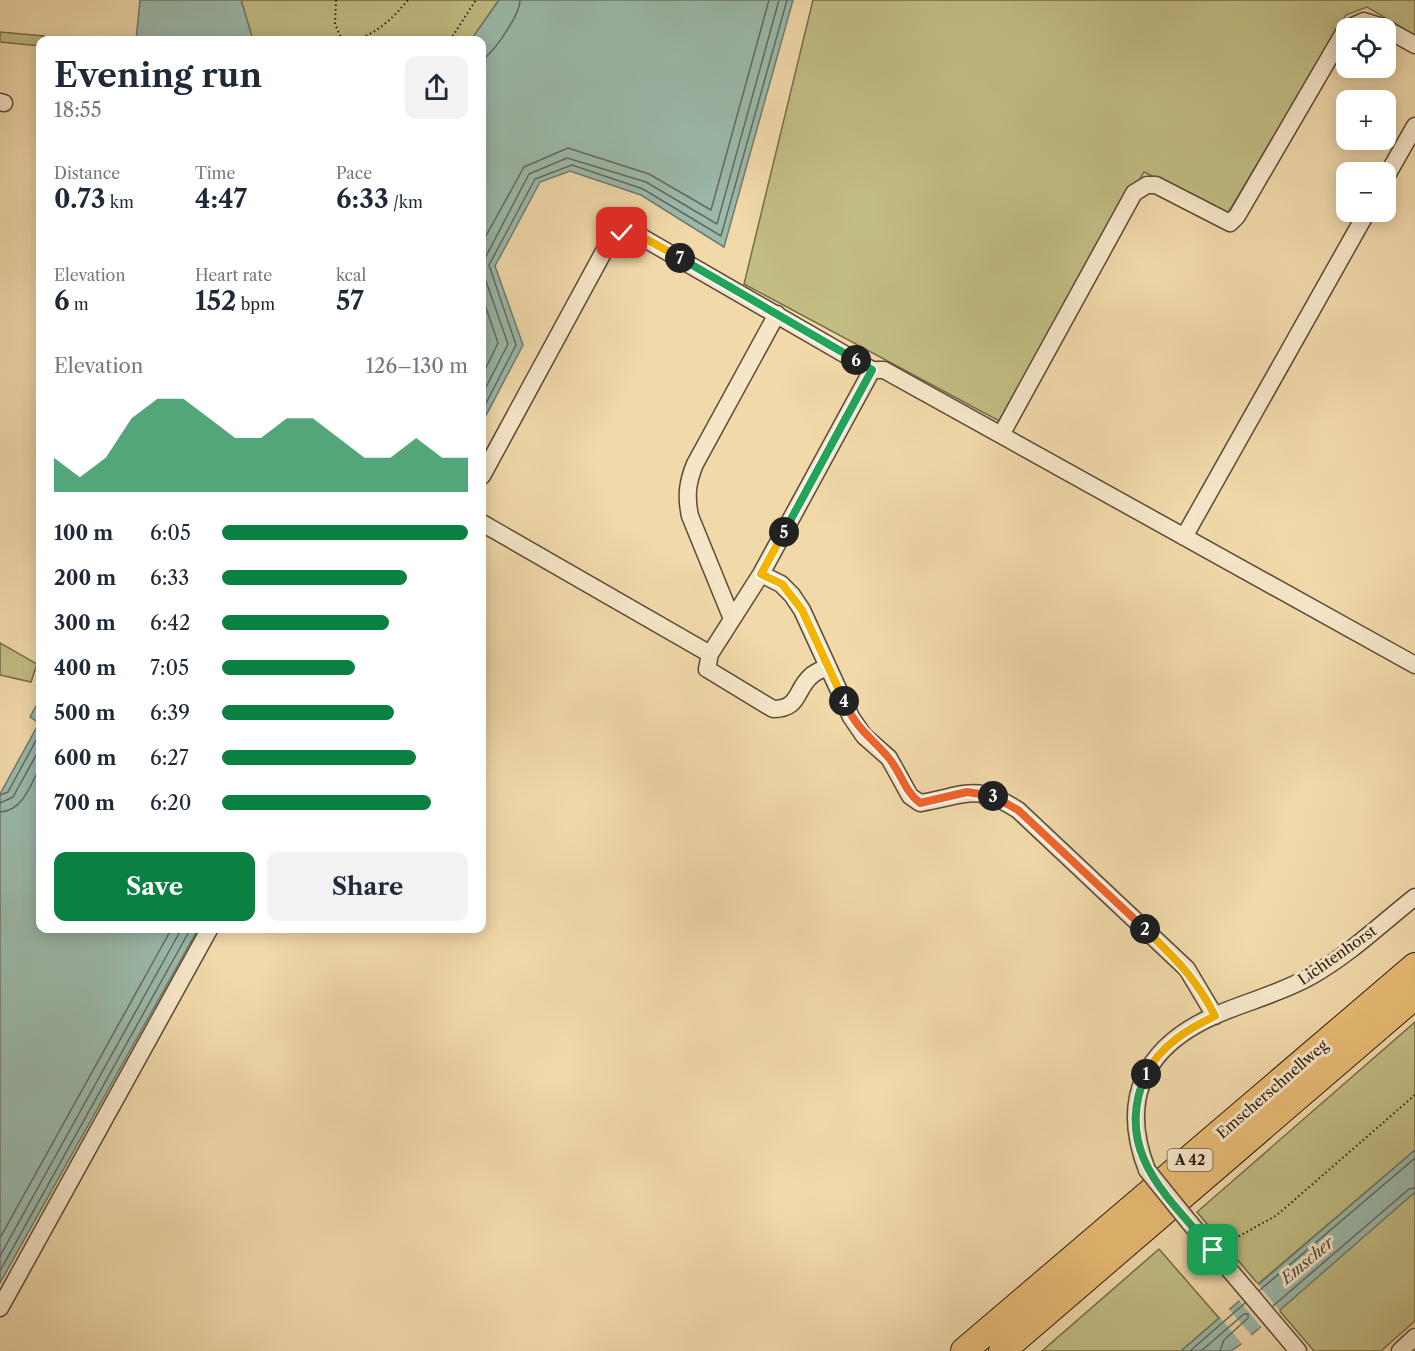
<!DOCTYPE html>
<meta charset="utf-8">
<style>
:root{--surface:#fff;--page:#f2f2f3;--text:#1f2937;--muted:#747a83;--accent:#0b8043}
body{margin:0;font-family:"Libre Caslon Text",serif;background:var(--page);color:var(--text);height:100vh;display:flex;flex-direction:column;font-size:22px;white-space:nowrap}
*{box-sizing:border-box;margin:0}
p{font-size:20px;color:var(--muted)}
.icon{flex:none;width:33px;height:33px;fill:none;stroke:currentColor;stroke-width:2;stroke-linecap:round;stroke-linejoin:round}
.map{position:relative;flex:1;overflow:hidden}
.drawer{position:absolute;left:36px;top:36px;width:450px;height:897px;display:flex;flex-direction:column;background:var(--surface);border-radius:12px;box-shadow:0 3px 15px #0003}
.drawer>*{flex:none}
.buttons{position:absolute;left:1336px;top:18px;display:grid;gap:12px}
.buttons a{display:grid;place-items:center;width:60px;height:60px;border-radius:12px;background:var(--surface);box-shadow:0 3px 15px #0003;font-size:30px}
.pin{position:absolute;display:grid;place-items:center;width:51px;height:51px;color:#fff;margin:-26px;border-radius:12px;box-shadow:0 3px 9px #0006}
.km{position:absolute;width:30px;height:30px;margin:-15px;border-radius:50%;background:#222;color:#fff;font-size:16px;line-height:30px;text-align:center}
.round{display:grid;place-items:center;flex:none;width:63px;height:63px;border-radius:12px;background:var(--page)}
.summary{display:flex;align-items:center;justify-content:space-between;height:102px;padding:0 18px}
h1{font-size:33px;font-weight:800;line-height:45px}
.metrics{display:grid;grid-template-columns:repeat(3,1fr);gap:9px;height:102px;padding:6px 18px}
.metrics div{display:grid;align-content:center}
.metrics b{font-size:26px;font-weight:800}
.metrics small{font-size:16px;font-weight:400}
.metrics p{font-size:16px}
.chart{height:168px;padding:12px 18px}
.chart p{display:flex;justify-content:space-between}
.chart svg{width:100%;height:108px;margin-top:6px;fill:var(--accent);opacity:.7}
.cta{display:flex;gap:12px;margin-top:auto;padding:12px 18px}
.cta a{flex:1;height:69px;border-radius:12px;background:var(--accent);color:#fff;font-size:24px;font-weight:800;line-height:69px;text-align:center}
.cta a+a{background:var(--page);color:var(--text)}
ul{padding:0 18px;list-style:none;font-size:20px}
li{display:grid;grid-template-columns:96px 72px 1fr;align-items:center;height:45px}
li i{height:15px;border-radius:8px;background:var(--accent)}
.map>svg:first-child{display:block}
.green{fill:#c2bd83;stroke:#766c4a;stroke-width:1.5}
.water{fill:#9bbaac;stroke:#6e7a6e;stroke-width:1.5}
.pier{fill:#f1d9aa}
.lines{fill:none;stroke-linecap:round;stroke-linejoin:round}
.shore{stroke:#636a5e;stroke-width:1.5}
.minor-casing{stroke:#5c4a36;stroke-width:19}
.highway-casing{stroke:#2b1a10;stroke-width:28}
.path{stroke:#2b1a10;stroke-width:2;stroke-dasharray:1.5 3;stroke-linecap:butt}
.minor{stroke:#f6e6c8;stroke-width:16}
.highway{stroke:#e8bc75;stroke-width:26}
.minor-bridge-casing{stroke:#5c4a36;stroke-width:19;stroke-linecap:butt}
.minor-bridge{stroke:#f6e6c8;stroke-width:16}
.split-1-casing{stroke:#fff;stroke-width:12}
.split-2-casing{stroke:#fff;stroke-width:12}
.split-3-casing{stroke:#fff;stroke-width:12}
.split-4-casing{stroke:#fff;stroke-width:12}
.split-5-casing{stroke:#fff;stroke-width:12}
.split-6-casing{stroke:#fff;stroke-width:12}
.split-7-casing{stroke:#fff;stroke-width:12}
.split-8-casing{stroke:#fff;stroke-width:12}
.split-1{stroke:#22a559;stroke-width:8}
.split-2{stroke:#f5b400;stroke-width:8}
.split-3{stroke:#f0652b;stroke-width:8}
.split-4{stroke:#f0652b;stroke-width:8}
.split-5{stroke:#f5b400;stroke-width:8}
.split-6{stroke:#22a559;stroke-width:8}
.split-7{stroke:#22a559;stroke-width:8}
.split-8{stroke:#f5b400;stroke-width:8}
.labels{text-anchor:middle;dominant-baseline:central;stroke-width:6;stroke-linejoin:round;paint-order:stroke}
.shield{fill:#f6e6c8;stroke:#685747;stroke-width:1.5}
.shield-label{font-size:14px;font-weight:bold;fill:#2b1a10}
.street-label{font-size:15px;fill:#2b1a10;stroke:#f6e6c8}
.water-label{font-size:16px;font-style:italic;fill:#4d4a3f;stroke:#f6e6c8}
</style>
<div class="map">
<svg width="1415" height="1351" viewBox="0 0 1415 1351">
<rect width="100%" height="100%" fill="#f1d9aa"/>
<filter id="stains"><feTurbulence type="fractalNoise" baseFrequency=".00333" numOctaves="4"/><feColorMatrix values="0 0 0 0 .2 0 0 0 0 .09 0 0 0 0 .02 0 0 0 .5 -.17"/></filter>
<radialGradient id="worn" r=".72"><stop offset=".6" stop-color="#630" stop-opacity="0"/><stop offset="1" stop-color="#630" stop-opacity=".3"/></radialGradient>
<path class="green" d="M241 0H499L471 40H253Z
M813 0H1415V35L1367 7 1346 15 1228 213 1144 172 1003 423 744 284Z
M0 32 44 36V40H40V46L0 42Z
M0 643 37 664 31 682 0 675Z
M1415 1022V1150L1258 1284 1197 1212Z
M1415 1192V1321L1381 1351H1314L1278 1309Z
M1159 1249 1219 1318 1181 1351H1042Z"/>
<path class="water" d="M140 0H241L253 40H136Z
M499 0H793L724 247 641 195 570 171 540 182 495 266 523 345 482 423V40H471Z
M40 699V928L198 929 0 1283V794L39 723 30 717Z
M1415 1150V1192L1241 1344 1231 1351H1181Z"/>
<path class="pier" d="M1256 1282 1280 1311 1262 1328 1237 1298Z
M1227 1307 1253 1337 1243 1345 1218 1315Z"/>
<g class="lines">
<path class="shore" d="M482 60C494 52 520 15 520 0
M482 243 524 167 568 148 649 174 711 210 769 0
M482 264 529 174 567 158 646 182 717 224 779 0
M482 270 508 344 482 395
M482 296 498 343 482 376
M482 411 516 345 489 265 535 179 572 165 643 189 721 236 787 0
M0 795 8 792 40 733
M0 803 13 797 40 748
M0 812C23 811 31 784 40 767
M0 1238 172 928
M0 1256 182 928
M0 1271 191 928
M1260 1290 1415 1158
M1273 1306 1409 1189 1415 1188
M1190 1351 1245 1303
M1201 1351 1244 1314H1248V1318L1224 1340 1220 1351"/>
<defs>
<path id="minor" d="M1386 29 1415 45
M0 102 4 103
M1386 177 1415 126
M1001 435 1134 193 1147 185H1156L1230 223 1237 216 1346 29 1364 21 1386 28
M482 476 609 242 622 233 638 235 872 370H884L1415 665
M482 523 710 654 761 574 872 370
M1184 537 1367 212
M761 574 781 584 792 595 802 610 851 717 864 736 889 758 910 796 920 803C965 796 974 782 1018 810L1187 969 1215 1016
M732 619 690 516C686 497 687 483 695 464L777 314
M710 654 707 669 773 709C800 709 795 690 811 676 815 672 823 669 828 667
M1147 1170C1119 1098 1145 1046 1216 1015 1248 1001 1282 993 1313 975 1350 954 1382 923 1415 897
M1189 1222 1298 1351
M0 1308 210 928
M1400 1351 1415 1337"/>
<path id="highway" d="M964 1351 1415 966
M1002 1351 1415 996"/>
</defs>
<use href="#minor" class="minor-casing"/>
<use href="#highway" class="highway-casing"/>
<path class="path" d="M336 0 335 24 342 40
M353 40C376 35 393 18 408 0
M450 40 476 0
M1227 1243 1277 1215 1415 1095"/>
<use href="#minor" class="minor"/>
<use href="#highway" class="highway"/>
<defs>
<path id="minor-bridge" d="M1147 1170 1189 1222"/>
</defs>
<use href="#minor-bridge" class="minor-bridge-casing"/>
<use href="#minor-bridge" class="minor-bridge"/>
</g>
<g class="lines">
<defs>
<path id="split-1" d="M1146 1074C1112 1151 1167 1196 1213 1250"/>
<path id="split-2" d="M1145 929C1175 958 1196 978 1215 1016 1188 1029 1160 1046 1146 1074"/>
<path id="split-3" d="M993 796 1018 810 1145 929"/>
<path id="split-4" d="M844 701C858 731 868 734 888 757 901 772 904 791 920 803L967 792 993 796"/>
<path id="split-5" d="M784 532 761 574 782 584 802 610 844 701"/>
<path id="split-6" d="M784 532 872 370 856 360"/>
<path id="split-7" d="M680 258 856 360"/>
<path id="split-8" d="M622 233 639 235 680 258"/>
</defs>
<use href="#split-1" class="split-1-casing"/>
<use href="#split-2" class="split-2-casing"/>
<use href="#split-3" class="split-3-casing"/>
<use href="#split-4" class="split-4-casing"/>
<use href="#split-5" class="split-5-casing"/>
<use href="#split-6" class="split-6-casing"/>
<use href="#split-7" class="split-7-casing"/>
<use href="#split-8" class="split-8-casing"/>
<use href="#split-1" class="split-1"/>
<use href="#split-2" class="split-2"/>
<use href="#split-3" class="split-3"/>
<use href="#split-4" class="split-4"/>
<use href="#split-5" class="split-5"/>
<use href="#split-6" class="split-6"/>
<use href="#split-7" class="split-7"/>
<use href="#split-8" class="split-8"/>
</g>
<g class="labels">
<rect class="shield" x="1167.5" y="1149" width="45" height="22" rx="4.5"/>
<g class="shield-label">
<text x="1190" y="1160">A 42</text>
</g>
<g class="street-label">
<text transform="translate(1337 955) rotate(-35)">Lichtenhorst</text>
<text transform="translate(1272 1089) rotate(-41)">Emscherschnellweg</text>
</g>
<g class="water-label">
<text transform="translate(1307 1260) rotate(-40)">Emscher</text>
</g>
</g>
<rect width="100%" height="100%" filter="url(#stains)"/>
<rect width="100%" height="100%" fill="url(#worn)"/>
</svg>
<div class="buttons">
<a><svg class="icon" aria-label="locate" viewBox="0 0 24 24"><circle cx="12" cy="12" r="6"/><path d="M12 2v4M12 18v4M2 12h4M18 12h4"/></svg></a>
<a>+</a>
<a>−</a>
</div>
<div class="pin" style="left:1213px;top:1250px;background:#1e9e55"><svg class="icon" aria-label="arrive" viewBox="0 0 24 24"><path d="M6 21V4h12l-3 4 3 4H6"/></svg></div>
<div class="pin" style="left:622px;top:233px;background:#d93025"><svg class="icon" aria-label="check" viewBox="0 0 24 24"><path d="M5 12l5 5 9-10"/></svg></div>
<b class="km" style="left:1146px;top:1074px">1</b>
<b class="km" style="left:1145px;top:929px">2</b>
<b class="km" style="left:993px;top:796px">3</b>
<b class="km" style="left:844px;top:701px">4</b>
<b class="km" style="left:784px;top:532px">5</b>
<b class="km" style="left:856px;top:360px">6</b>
<b class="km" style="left:680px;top:258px">7</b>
<section class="drawer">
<div class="summary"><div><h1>Evening run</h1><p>18:55</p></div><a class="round"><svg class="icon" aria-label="share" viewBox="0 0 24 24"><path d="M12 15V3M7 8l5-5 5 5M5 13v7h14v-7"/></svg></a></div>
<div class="metrics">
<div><p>Distance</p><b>0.73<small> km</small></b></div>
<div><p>Time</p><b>4:47</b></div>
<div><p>Pace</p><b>6:33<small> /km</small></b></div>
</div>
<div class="metrics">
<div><p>Elevation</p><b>6<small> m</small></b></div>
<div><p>Heart rate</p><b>152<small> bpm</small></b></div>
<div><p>kcal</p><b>57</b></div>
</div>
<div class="chart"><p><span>Elevation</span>126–130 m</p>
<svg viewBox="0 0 160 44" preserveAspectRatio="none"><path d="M0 44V30L10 38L20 30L30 14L40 6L50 6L60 14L70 22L80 22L90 14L100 14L110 22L120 30L130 30L140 22L150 30L160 30V44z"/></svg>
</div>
<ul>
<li><b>100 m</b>6:05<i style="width:100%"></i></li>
<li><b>200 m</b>6:33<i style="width:75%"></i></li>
<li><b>300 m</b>6:42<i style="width:68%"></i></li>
<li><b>400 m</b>7:05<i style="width:54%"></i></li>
<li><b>500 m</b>6:39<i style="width:70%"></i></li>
<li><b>600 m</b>6:27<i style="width:79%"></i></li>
<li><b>700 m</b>6:20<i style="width:85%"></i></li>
</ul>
<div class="cta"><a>Save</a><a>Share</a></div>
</section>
</div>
